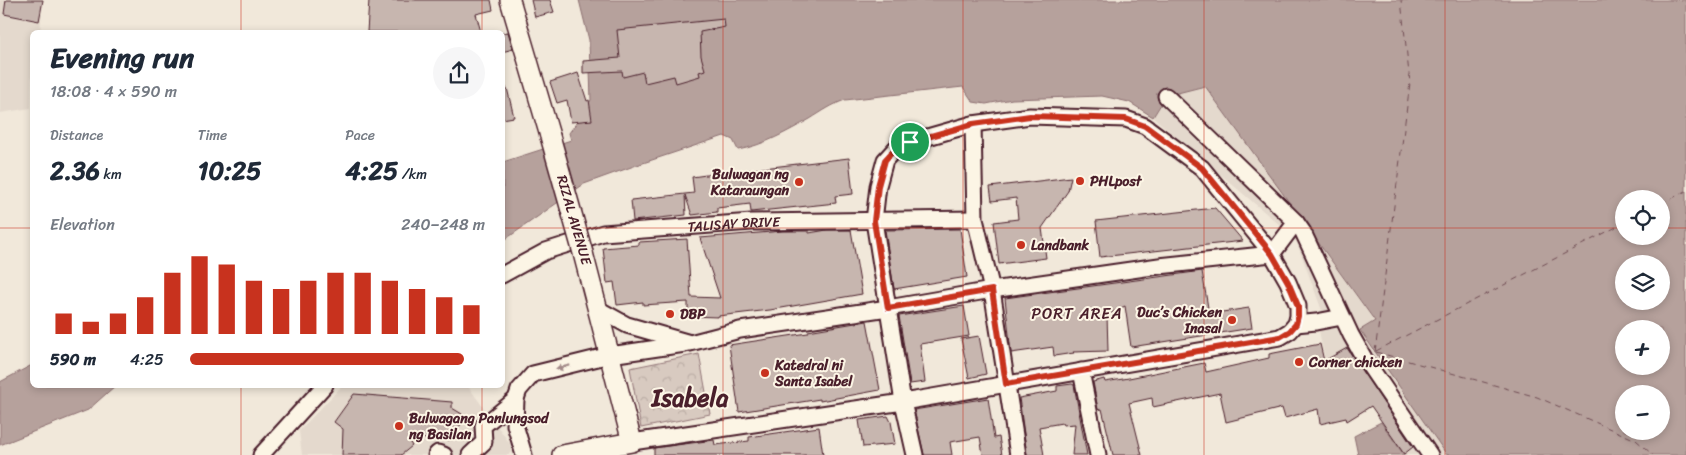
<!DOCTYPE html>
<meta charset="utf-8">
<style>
:root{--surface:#fff;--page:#f6f6f7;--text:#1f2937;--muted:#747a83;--accent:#c8321e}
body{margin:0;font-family:Sriracha,sans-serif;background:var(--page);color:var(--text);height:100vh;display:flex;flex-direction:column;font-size:19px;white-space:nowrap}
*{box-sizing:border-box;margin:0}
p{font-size:16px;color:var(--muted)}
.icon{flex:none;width:28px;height:28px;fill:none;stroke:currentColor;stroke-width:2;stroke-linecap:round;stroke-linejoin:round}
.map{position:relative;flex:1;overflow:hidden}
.details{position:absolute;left:30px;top:30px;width:475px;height:358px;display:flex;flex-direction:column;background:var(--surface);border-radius:8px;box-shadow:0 2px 8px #0003}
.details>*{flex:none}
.tools{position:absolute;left:1615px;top:190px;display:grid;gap:10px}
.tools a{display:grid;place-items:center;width:55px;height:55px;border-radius:50%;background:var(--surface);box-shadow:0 2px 8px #0003;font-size:25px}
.pin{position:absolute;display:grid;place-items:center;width:42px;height:42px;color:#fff;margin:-21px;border:2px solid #fff;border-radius:50%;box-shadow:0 1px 5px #0007}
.round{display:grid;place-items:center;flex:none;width:52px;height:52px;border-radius:26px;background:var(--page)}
.summary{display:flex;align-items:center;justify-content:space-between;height:85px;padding:0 20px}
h1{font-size:28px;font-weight:800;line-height:38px}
.metrics{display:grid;grid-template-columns:repeat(3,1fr);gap:8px;height:85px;padding:5px 20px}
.metrics div{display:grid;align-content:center}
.metrics b{font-size:25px;font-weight:800}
.metrics small{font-size:14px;font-weight:400}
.metrics p{font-size:14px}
.chart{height:140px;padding:10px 20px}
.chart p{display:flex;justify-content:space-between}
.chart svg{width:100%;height:90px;margin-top:5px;stroke:var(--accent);stroke-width:6}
ul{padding:0 20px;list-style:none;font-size:16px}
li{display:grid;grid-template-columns:80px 60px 1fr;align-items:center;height:38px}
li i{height:12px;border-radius:6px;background:var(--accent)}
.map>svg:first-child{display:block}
.built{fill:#e4d9cd}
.forest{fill:url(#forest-crowns);stroke:#917476}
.water{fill:#b6a19c;stroke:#8b6d6f;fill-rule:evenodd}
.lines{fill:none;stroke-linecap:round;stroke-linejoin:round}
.ferry{stroke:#704c53;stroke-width:1;stroke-dasharray:6 5;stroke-linecap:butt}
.building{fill:#c7b6af;stroke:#4a1f2b}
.minor-casing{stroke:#4a1f2b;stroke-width:19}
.major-casing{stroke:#4a1f2b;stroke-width:22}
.minor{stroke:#fcf5e5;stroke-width:15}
.major{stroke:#fcf5e5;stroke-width:19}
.major-bridge-casing{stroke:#4a1f2b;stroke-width:22;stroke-linecap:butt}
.major-bridge{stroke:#fcf5e5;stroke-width:19}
.oneway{fill:#a38a88}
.route-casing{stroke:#fff;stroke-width:10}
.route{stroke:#c8321e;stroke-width:6}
.grid{fill:none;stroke:#c8321e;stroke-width:1;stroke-opacity:0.55}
.poi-dot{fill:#c8321e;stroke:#fcf5e5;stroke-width:2}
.labels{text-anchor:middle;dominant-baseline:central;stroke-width:4;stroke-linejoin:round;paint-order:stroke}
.poi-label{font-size:14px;font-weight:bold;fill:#4a1f2b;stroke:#fcf5e5;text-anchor:start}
.street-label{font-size:14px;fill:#4a1f2b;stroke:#fcf5e5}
.quarter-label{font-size:16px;letter-spacing:1px;fill:#4a1f2b;stroke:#fcf5e5}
.town-label{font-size:24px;font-weight:bold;fill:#4a1f2b;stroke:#fcf5e5}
</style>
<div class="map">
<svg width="1686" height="455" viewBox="0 0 1686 455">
<defs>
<pattern id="forest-crowns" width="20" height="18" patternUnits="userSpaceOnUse" patternTransform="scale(1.25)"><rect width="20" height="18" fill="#d8cac0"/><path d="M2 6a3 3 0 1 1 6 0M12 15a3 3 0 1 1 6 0" fill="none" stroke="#bbada5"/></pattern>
</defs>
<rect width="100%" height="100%" fill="#f1e8da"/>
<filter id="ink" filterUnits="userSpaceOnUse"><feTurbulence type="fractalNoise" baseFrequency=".02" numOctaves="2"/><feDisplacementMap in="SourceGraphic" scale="10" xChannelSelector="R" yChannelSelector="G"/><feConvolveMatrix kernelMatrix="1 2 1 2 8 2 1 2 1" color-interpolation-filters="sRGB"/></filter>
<g filter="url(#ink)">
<path class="built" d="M0 0H43L40 32H32L31 108 0 113Z
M1205 86 1375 322 1360 330 1447 455H1404L1371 407 1347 422 1333 399 1319 331 1328 327 1297 243 1288 232 1153 117 1166 96Z
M343 385H467L514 449 508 455H302L299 431Z"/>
<path class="forest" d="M699 354 710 414 641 428 630 368Z"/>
<path class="water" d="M579 0H1686V455H1447L1360 330 1375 321 1205 86 1166 96 1153 117 1129 102 1102 96 1012 99 986 104 973 102 963 87 845 100C831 105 823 111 810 119 787 132 764 145 738 150L733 140 724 136 634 166 584 184 503 241V162L571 140 569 133 580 118 591 100 589 40ZM1624 199H1661V236H1624ZM1624 264H1661V301H1624ZM1624 329H1661V366H1624ZM1624 394H1661V431H1624Z
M32 365V385H116L88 410 0 445V382Z
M1381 422 1404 455H1358L1354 436Z"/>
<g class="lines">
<path class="ferry" d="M1661 204 1686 191
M1376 351 1624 223
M1375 352 1410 83 1401 0
M1376 352 1537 397 1636 440 1653 455"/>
</g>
<path class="building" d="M6 0H43L39 21 4 14Z
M369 0H491L493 10 476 14 481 32H367Z
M531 0H550L554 12 535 17Z
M724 19 725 27 700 32 701 56 705 70 699 72 700 76 676 83 674 76 645 83 643 72 623 77 622 71 583 73V61L620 58 617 30Z
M508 32 513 49 502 52V33Z
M578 73 587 101 589 100 592 120 571 122 567 100 557 103 550 82Z
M502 88H507L514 117 502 119Z
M849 158 853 194 835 196 836 203 751 212 750 204 717 208V212L692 215 685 195 686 215 633 221 631 200 694 193 692 177 713 174V177L747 174 746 170Z
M1071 177 1068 191 1042 228 1046 258 999 264 994 222 1018 219 1016 198 992 201 990 187Z
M1215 208 1243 241 1100 257 1096 221Z
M960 229 967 277 894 289 885 230Z
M827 230H851L862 294 770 310 718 316V317L688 316V302L643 305V302L617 305 614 282 607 283 603 248 639 245V242L687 239 691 297 720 298 700 238 783 231H809V233Z
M1202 271 1209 314 1249 308 1252 328 1131 347 1125 306 1107 315 1108 351 1073 352 1074 353 1054 356 1053 347 1011 353 1005 298Z
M964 306 969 336 920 344 925 382 910 384 899 316Z
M867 321 880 390 820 401V399L739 412 729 345 808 333V331Z
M979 336 986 374 969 378 961 339Z
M1320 344 1324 361 1347 348 1413 447 1404 454 1371 406 1347 421 1346 418 1320 424 1318 409 1285 418 1282 408 1226 422 1220 393 1153 407 1152 398 1129 403 1142 455H1113L1102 409 1098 410 1093 382 1104 379 1105 382 1129 378 1204 363 1206 372 1269 358V354Z
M1072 384 1074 385 1087 455H1072L1075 424 1063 425 1062 423 1039 427 1044 455H1027L1019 398 1057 391V386Z
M354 394 452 402V408L462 414V424L451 431V440L407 438 412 446 401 455H342L343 429 334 422Z
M988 398 994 438 999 437 1002 455H983L980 437 950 442 952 455H924L914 410Z
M888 416 891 422 895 444 863 447 859 420Z
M819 427 823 455H654V448L714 440 715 445 749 441V437Z"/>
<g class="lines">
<defs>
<g id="minor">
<path d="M1166 96 1296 222 1303 232 1351 335 1364 358 1430 455"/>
<path d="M973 124 975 219 992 290 1018 455"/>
<path id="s1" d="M502 275 546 251 603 233 752 222 975 219"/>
<path d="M598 309 627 325 690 343 740 330 888 308 992 290 1159 266 1272 254 1296 222"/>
<path d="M1296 324 1316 322 1342 317"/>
<path d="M1081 371 1098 455"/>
<path d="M632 442 903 402 1280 337 1290 331 1296 324 1298 316V306L1288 282 1272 254 1202 168 1145 126 1126 119 1030 116 973 124 910 142 896 148 885 160 878 186 874 221 903 402 915 455"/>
<path d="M261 455 325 385"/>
<path d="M436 455 438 453 444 455"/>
<path d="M470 455 484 442 483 426 516 399"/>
<path d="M524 455 515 425 516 399 519 390 533 374 610 355 685 344"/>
</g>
<path id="major" d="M510 0 550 136
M562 455 632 442 583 253"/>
</defs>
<use href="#minor" class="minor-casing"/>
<use href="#major" class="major-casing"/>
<use href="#minor" class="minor"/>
<use href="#major" class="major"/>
<defs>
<path id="major-bridge" d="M550 136 583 253"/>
</defs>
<use href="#major-bridge" class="major-bridge-casing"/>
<use href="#major-bridge" class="major-bridge"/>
</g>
<defs><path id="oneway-solid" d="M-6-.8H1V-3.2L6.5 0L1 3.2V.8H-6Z" transform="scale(1.25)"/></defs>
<use class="oneway" href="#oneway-solid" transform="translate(563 367) rotate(167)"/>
</g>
<g class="lines" filter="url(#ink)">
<defs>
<path id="route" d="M1030 116 1126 119 1145 126 1202 168 1272 254 1288 282 1298 306V316L1296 324 1290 331 1280 337 1006 384 992 290 888 308 874 221 878 186 885 160 896 148 910 142 973 124Z"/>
</defs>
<use href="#route" class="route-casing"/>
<use href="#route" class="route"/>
</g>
<path class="grid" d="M241 0V32M482 0V32M723 0V455M963 0V455M1204 0V455M1445 0V455M0 228H32M502 228H1624M1661 228H1686M241 385V455M482 385V455"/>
<g class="poi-dot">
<circle cx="1080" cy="181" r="5"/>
<circle cx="799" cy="182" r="5"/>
<circle cx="1021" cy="245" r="5"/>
<circle cx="670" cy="314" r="5"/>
<circle cx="1232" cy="320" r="5"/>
<circle cx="1299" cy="362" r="5"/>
<circle cx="765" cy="373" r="5"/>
<circle cx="399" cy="426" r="5"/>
</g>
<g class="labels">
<g class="poi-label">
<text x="789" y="174" text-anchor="end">Bulwagan ng<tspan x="789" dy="16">Kataraungan</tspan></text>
<text x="1090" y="181">PHLpost</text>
<text x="1031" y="245">Landbank</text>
<text x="1222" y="312" text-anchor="end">Duc’s Chicken<tspan x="1222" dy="16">Inasal</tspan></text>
<text x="680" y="314">DBP</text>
<text x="1309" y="362">Corner chicken</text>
<text x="775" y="365">Katedral ni<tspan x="775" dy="16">Santa Isabel</tspan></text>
<text x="409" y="418">Bulwagang Panlungsod<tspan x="409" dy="16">ng Basilan</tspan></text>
</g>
<g class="street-label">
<text transform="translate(574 220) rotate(74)">RIZAL AVENUE</text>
<text stroke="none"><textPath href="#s1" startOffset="241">TALISAY DRIVE</textPath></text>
</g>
<g class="quarter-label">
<text x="1077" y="313">PORT AREA</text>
</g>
<g class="town-label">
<text x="690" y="398">Isabela</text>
</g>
</g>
</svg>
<div class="tools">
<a><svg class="icon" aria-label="locate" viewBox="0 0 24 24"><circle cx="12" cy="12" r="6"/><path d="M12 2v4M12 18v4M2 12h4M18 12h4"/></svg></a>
<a><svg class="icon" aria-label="layers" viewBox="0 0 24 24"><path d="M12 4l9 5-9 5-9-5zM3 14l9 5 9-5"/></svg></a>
<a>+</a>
<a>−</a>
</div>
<div class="pin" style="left:910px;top:142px;background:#1e9e55"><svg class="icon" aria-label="arrive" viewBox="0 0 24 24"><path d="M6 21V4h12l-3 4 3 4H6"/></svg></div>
<section class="details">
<div class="summary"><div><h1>Evening run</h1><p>18:08 · 4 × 590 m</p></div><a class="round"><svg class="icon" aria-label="share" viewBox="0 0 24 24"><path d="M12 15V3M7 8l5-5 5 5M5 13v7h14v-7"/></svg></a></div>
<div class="metrics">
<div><p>Distance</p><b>2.36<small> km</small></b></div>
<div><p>Time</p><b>10:25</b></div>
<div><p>Pace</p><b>4:25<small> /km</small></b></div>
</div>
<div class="chart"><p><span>Elevation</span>240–248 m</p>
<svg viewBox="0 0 160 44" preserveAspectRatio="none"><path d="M5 44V34M15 44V38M25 44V34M35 44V26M45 44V14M55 44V6M65 44V10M75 44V18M85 44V22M95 44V18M105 44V14M115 44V14M125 44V18M135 44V22M145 44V26M155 44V30"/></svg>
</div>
<ul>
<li><b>590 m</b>4:25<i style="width:93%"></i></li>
</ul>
</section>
</div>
